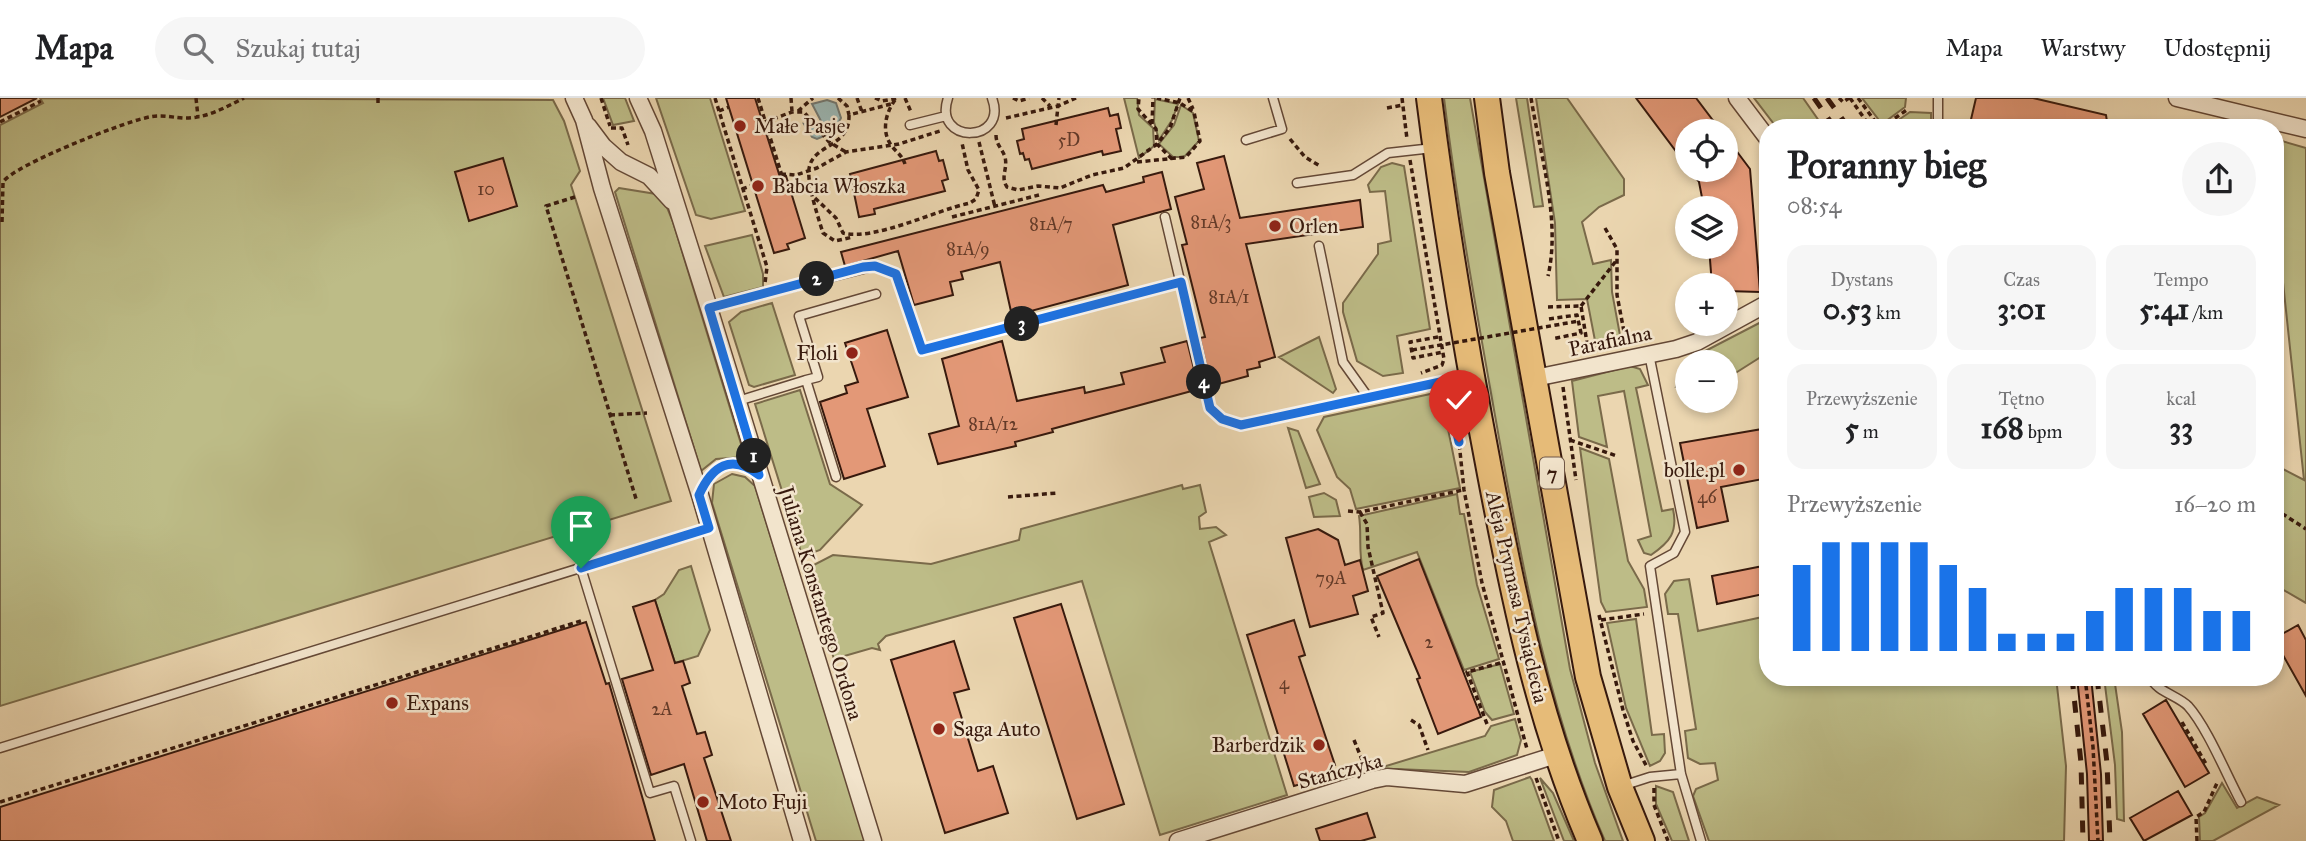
<!DOCTYPE html>
<html lang="pl">
<meta charset="utf-8">
<style>
:root{--surface:#fff;--page:#f6f6f6;--text:#202124;--muted:#757577;--line:#e0e0e0;--accent:#1a73e8}
body{margin:0;font-family:"IM FELL Great Primer",serif;background:var(--page);color:var(--text);height:100vh;display:flex;flex-direction:column;font-size:26px;white-space:nowrap}
*{box-sizing:border-box;margin:0}
p{font-size:23px;color:var(--muted)}
.icon{flex:none;width:38px;height:38px;fill:none;stroke:currentColor;stroke-width:2;stroke-linecap:round;stroke-linejoin:round}
.map{position:relative;flex:1;overflow:hidden}
.drawer{position:absolute;left:1759px;top:21px;width:525px;height:567px;display:flex;flex-direction:column;background:var(--surface);border-radius:28px;box-shadow:0 4px 10px #0003}
.drawer>*{flex:none}
.tools{position:absolute;left:1675px;top:21px;display:grid;gap:14px}
.tools a{display:grid;place-items:center;width:63px;height:63px;border-radius:50%;background:var(--surface);box-shadow:0 4px 10px #0003;font-size:35px}
.pin{position:absolute;display:grid;place-items:center;width:60px;height:60px;color:#fff;margin:-72px -30px;border-radius:50% 50% 50% 0;rotate:-45deg;box-shadow:0 0 7px #0007}
.pin .icon{rotate:45deg}
.km{position:absolute;width:35px;height:35px;margin:-18px;border-radius:50%;background:#222;color:#fff;font-size:19px;line-height:35px;text-align:center}
.round{display:grid;place-items:center;flex:none;width:74px;height:74px;border-radius:37px;background:var(--page)}
.summary{display:flex;align-items:center;justify-content:space-between;height:119px;padding:0 28px}
h1{font-size:38px;font-weight:700;line-height:52px}
.figures{display:grid;grid-template-columns:repeat(3,1fr);gap:10px;height:119px;padding:7px 28px}
.figures div{display:grid;align-content:center;border-radius:18px;background:var(--page);text-align:center}
.figures b{font-size:30px;font-weight:700}
.figures small{font-size:19px;font-weight:400}
.figures p{font-size:19px}
.chart{height:196px;padding:14px 28px}
.chart p{display:flex;justify-content:space-between}
.chart svg{width:100%;height:126px;margin-top:7px;stroke:var(--accent);stroke-width:6}
header{display:flex;align-items:center;gap:42px;box-sizing:border-box;height:98px;padding:0 35px;background:var(--surface);border-bottom:2px solid var(--line)}
header strong{font-size:33px}
nav{display:flex;gap:38px;margin-inline-start:auto;font-size:24px}
.search{width:490px;height:63px;background:var(--page);display:flex;align-items:center;gap:18px;box-sizing:border-box;padding:0 24px;border-radius:38px;color:var(--muted);font-size:26px}
.map>svg:first-child{display:block}
.green{fill:#bdbc87;stroke:#7a6a4a;stroke-width:2}
.water{fill:#9bb7b4;stroke:#737871;stroke-width:2}
.building{fill:#e39877;stroke:#37190d;stroke-width:2}
.lines{fill:none;stroke-linecap:round;stroke-linejoin:round}
.lane-casing{stroke:#644836;stroke-width:11}
.street-casing{stroke:#644836;stroke-width:19}
.primary-casing{stroke:#37190d;stroke-width:28}
.path{stroke:#37190d;stroke-width:3.5;stroke-dasharray:5 3.5;stroke-linecap:butt}
.lane{stroke:#f2e4cc;stroke-width:8}
.street{stroke:#f2e4cc;stroke-width:16}
.primary{stroke:#e6bb78;stroke-width:24}
.rail{stroke:#37190d;stroke-width:5;stroke-dasharray:12 12;stroke-linecap:butt}
.path-bridge{stroke:#37190d;stroke-width:3.5;stroke-dasharray:5 3.5;stroke-linecap:butt}
.route-casing{stroke:#fff;stroke-width:14}
.route{stroke:#1a73e8;stroke-width:9}
.poi-dot{fill:#8f2418;stroke:#f2e4cc;stroke-width:2.5}
.labels{text-anchor:middle;dominant-baseline:central;stroke-width:5;stroke-linejoin:round;paint-order:stroke}
.number-label{font-size:18px;fill:#623928}
.shield{fill:#f2e4cc;stroke:#6f5646;stroke-width:2}
.shield-label{font-size:19px;font-weight:bold;fill:#37190d}
.poi-label{font-size:21px;fill:#37190d;stroke:#f2e4cc;text-anchor:start}
.street-label{font-size:21px;fill:#37190d;stroke:#f2e4cc}
</style>
<header>
<strong>Mapa</strong>
<div class="search"><svg class="icon" aria-label="search" viewBox="0 0 24 24"><circle cx="10" cy="10" r="6"/><path d="M15 15l6 6"/></svg>Szukaj tutaj</div>
<nav><a>Mapa</a><a>Warstwy</a><a>Udostępnij</a></nav>
</header>
<div class="map">
<svg width="2306" height="743" viewBox="0 0 2306 743">
<rect width="100%" height="100%" fill="#ebd6b0"/>
<filter id="stains"><feTurbulence type="fractalNoise" baseFrequency=".00286" numOctaves="4"/><feColorMatrix values="0 0 0 0 .2 0 0 0 0 .09 0 0 0 0 .02 0 0 0 .5 -.17"/></filter>
<radialGradient id="worn" r=".72"><stop offset=".6" stop-color="#630" stop-opacity="0"/><stop offset="1" stop-color="#630" stop-opacity=".3"/></radialGradient>
<path class="green" d="M40 0 553 2 564 23 580 73 571 87 671 403 0 608V27L43 5Z
M603 0H625L634 23 613 27Z
M656 0H710L745 113 711 121 696 117Z
M1124 0H1137L1139 17 1153 30 1154 48 1139 60Z
M1444 0H1470L1570 571 1595 665 1623 743H1605C1549 615 1524 477 1499 340 1479 227 1458 114 1444 0Z
M1516 0H1527L1543 108 1534 109Z
M1536 0H1567L1624 81V97L1599 109 1582 124 1593 166 1611 162 1612 194 1622 248 1597 253 1587 201 1557 202 1555 125Z
M1754 0H1803L1824 30H1777Z
M1862 0H1906L1905 9 1882 26Z
M1155 1 1178 6 1172 22 1159 42 1154 24Z
M1181 7 1193 15 1199 43 1184 59H1173L1159 46 1174 27Z
M1910 14 1931 15V30H1887Z
M2275 41 2306 50V505L2275 487V367L2304 382 2275 109Z
M1392 65 1404 68 1430 231 1397 238 1403 275 1383 278 1357 263 1343 214V205L1378 156V146L1391 143 1385 93 1370 94 1368 87 1381 69Z
M619 90 662 97 673 124 745 359 716 361 701 373 615 94Z
M752 137 763 176V189L724 199 705 148Z
M772 205 795 277 754 289 749 287 729 224 741 214Z
M1767 221V255L1726 281V264H1687V289H1676L1684 264Z
M1319 239 1336 291 1333 295 1279 259Z
M1630 268 1640 271 1648 287 1636 290 1662 413 1673 411C1678 434 1670 444 1651 457L1644 455 1638 442 1651 438 1624 293 1598 298 1607 349 1579 339 1572 283Z
M800 292 830 386 862 407 820 452 806 457 801 454 755 306Z
M1435 295 1446 321 1460 390 1356 411 1350 391 1337 379 1317 332 1324 319Z
M1288 330 1298 333 1320 386 1306 390Z
M1580 350 1609 361 1628 463 1644 491 1647 509 1606 514 1601 504Z
M732 376 745 379 755 388 865 743H816L712 405 714 386Z
M1182 387 1183 391 1200 387 1206 414 1199 419 1200 431 1216 429 1226 437 1209 444 1287 697 1160 737 1082 483 886 538 878 546 880 552 872 550 834 561 806 471 833 457 931 466 1019 442 1021 431Z
M1324 395 1336 402 1340 418 1314 419 1309 399Z
M1457 396 1460 416H1464L1477 487 1499 561 1464 572 1417 454 1363 472C1358 454 1362 436 1359 418Z
M691 468 710 532 698 558 675 565 655 502 664 496 679 472Z
M1689 481 1698 533 1767 518 1768 579H2056L2066 668 2064 743H1709L1693 698 1696 691 1718 682 1715 665 1700 666 1688 660 1685 633 1696 631 1678 516H1668L1665 496 1674 483Z
M1636 521 1652 637 1664 636 1665 655 1660 663 1650 668 1626 610 1607 525Z
M1500 566 1514 616 1492 622 1485 614 1470 574Z
M2104 579H2114L2122 634 2124 723 2117 721 2115 667Z
M1515 621 1521 642 1517 657 1469 674 1396 671 1363 675 1485 638 1491 628Z
M1530 679 1532 682 1554 743H1513L1506 723 1492 709 1494 692Z
M1540 680 1553 695 1574 743H1564Z
M2222 685 2237 710 2257 699 2279 707 2213 743H2200L2199 719 2205 715Z
M1656 688 1673 694 1689 743H1672L1656 706Z"/>
<path class="water" d="M827 2 836 5 841 20 834 34 817 41 812 39 804 26 818 29 821 23 812 6Z"/>
<path class="building" d="M0 0H37L0 19Z
M726 0H755L780 79 786 78 805 140 787 146 789 151 774 155Z
M1636 0H1696L1721 33H1687V68Z
M1976 0H2033L2106 17 2108 30H1969Z
M1108 10 1110 18 1118 16 1121 30 1116 31 1121 53 1103 57 1102 53 1032 71 1029 61 1025 62 1023 55 1020 56 1017 43 1024 41 1022 31Z
M1726 39 1750 71 1760 194 1726 193V187H1712L1709 149H1726V110H1704L1699 84 1690 72H1726Z
M936 53 939 63 943 62 948 81 942 83 945 93 874 111 875 116 859 119 850 76Z
M1224 58 1240 120 1360 102 1363 129 1246 146 1275 259 1259 264 1260 269 1247 272 1248 278 1211 288 1200 240 1205 239 1182 147 1187 146 1175 99 1204 91 1197 65Z
M503 60 517 108 469 123 455 74Z
M1162 74 1171 111 1113 127 1128 187 1012 218 1000 164 961 174 963 181 950 184 953 197 914 207 898 153 845 168 841 154 1103 87 1106 94 1144 84 1143 79Z
M887 232 908 299 867 311 885 368 844 381 820 304 847 295 845 288 858 284 845 245Z
M1002 243 1017 303 1084 289 1085 295 1124 286 1121 275 1165 264 1161 250 1187 243 1199 291 1052 331 1053 334 1015 344 1016 348 938 366 929 336 959 328 942 261Z
M1768 330V380L1721 389 1728 423 1697 430 1680 345Z
M1318 431 1338 442 1345 467 1360 462 1368 493 1353 498 1358 516 1310 529 1286 440Z
M1419 461 1481 619 1438 636 1417 581 1420 580 1377 478Z
M1768 467V495L1717 506 1712 478Z
M655 502 675 565 683 563 690 585 682 588 697 636 705 634 712 657 704 660 731 743H707L684 666 651 677 622 581 653 572 633 509Z
M1061 506 1124 706 1077 721 1014 520Z
M1294 522 1305 557 1299 559 1335 667 1332 668 1335 676 1294 688 1247 537Z
M586 524 606 586 609 585 655 743H0V709Z
M2298 527 2306 542V598L2275 543V540Z
M954 543 969 591 954 595 978 673 993 668 1008 715 945 735 891 562Z
M2077 579H2091L2101 676 2103 743H2089L2087 676Z
M2166 602 2209 675 2185 689 2143 616Z
M2178 693 2192 717 2144 743 2130 720Z
M1367 715 1375 739 1361 743H1320L1316 731Z"/>
<g class="lines">
<defs>
<path id="lane" d="M948 0C932 47 1009 46 992 0
M1938 0V30
M910 27 946 18
M1246 42 1282 31 1273 0
M1297 85 1353 77 1388 55 1433 50
M1165 119 1210 310 1222 321 1241 327 1468 279
M1319 148 1343 264 1368 299
M709 210 875 168 896 176 922 252 1181 184
M1649 256 1685 434 1674 455 1650 468 1681 676 1701 743
M806 282 818 279 799 218 876 196
M738 303 806 282 836 379
M701 393C712 369 734 357 757 375
M581 470 650 695 674 688 691 743
M2150 579C2157 594 2177 597 2188 608 2207 629 2227 678 2241 704
M0 650 709 430
M1622 688 1650 679 1681 676"/>
<path id="street" d="M574 0 584 22 602 90 700 397 802 743
M638 0 653 33 709 210 873 743
M1737 0 1768 41
M2177 0 2306 31
M588 28 603 48 621 64 649 78 672 103
M1535 280 1676 251 1697 244 1768 205
M1178 743 1372 682 1387 679 1465 686 1556 657"/>
<path id="primary" d="M1429 0C1445 126 1466 251 1490 376 1514 502 1539 625 1590 743
M1487 0 1497 75 1588 579 1620 689 1642 743"/>
</defs>
<use href="#lane" class="lane-casing"/>
<use href="#street" class="street-casing"/>
<use href="#primary" class="primary-casing"/>
<path class="path" d="M196 0 198 19
M378 0V6
M601 0 610 28
M715 0 767 169 765 185
M758 0 782 78
M791 0 792 14
M838 0 847 8 849 17 891 6
M857 0 862 14
M875 0 882 3 898 0
M905 0 911 14
M1013 0 1019 3 1029 0
M1042 0 1050 8
M1188 0 1193 11
M1402 0 1407 41
M1531 0C1540 56 1561 122 1548 178
M1839 0 1843 4 1849 0
M1850 0 1871 30
M1858 0 1880 30
M895 2C886 14 881 33 891 47 896 54 902 57 905 66
M1387 10 1403 7
M719 13 729 9
M798 13 813 0
M849 17C850 50 812 46 809 71 807 86 818 119 823 135L835 143 853 139
M1006 20 1058 8 1059 0
M0 24 41 3
M765 24 792 14H804L829 44 846 54
M1152 26 1153 0
M1056 27 1058 8 1076 0
M611 30H622L628 47
M1881 30 1908 11
M996 37C996 47 1002 50 1005 59 1008 71 1000 79 1007 89L1018 92 1038 88 1060 90 1092 77 1124 70 1157 46 1156 31 1138 11 1139 0
M1290 41 1305 59 1320 68
M979 44 995 109
M1172 61 1157 46 1170 30 1180 0
M1410 62 1444 261 1442 267 1421 275
M1137 64 1186 59 1200 43 1194 14 1180 5 1157 0
M781 76 796 77 817 70 846 54 899 46 940 33
M742 91 753 87
M575 99 546 108 637 404
M815 100 836 120 843 135C875 143 936 112 970 105L976 101 979 92 968 72 962 45
M952 119 1039 97
M2 124 3 84C14 67 122 25 145 20 159 16 169 19 183 20 205 21 224 10 244 0
M1605 130 1617 151V197L1626 244
M1581 208 1616 163
M1548 209 1581 208 1587 245
M1549 221 1577 217 1581 235 1552 241
M1438 239 1410 244 1413 260 1443 254
M1563 289 1576 382
M1447 297 1459 344 1464 392 1482 485 1527 651
M610 317 647 315
M1570 342 1617 358
M1008 399 1057 395
M2275 411 2306 431
M1348 413 1360 414 1463 392
M1360 414 1367 426 1368 449 1383 515 1371 519 1379 539
M1599 517 1623 612 1633 643 1647 669
M1601 522 1644 516
M2085 579 2093 649 2098 743
M1411 622 1419 627 1428 652
M2182 624 2206 666
M1487 626 1467 574 1504 564
M1354 642 1365 669
M1536 680 1559 743
M1654 690V707L1668 743
M0 704 584 522
M2197 743 2196 719 2204 714 2217 685"/>
<use href="#lane" class="lane"/>
<use href="#street" class="street"/>
<use href="#primary" class="primary"/>
<path class="rail" d="M1814 0 1835 30
M1827 0 1849 30
M2072 579 2081 665 2083 743
M2097 579 2107 665 2110 743"/>
<path class="path-bridge" d="M1412 252 1579 223"/>
</g>
<g class="lines">
<defs>
<path id="route" d="M581 470 709 430 699 397C712 368 731 355 759 377L709 210 863 169 875 168 896 176 922 252 1181 184 1210 310 1222 321 1241 327 1445 283 1459 344"/>
</defs>
<use href="#route" class="route-casing"/>
<use href="#route" class="route"/>
</g>
<g class="poi-dot">
<circle cx="740" cy="28" r="7"/>
<circle cx="758" cy="88" r="7"/>
<circle cx="1275" cy="128" r="7"/>
<circle cx="852" cy="255" r="7"/>
<circle cx="1739" cy="372" r="7"/>
<circle cx="392" cy="605" r="7"/>
<circle cx="939" cy="631" r="7"/>
<circle cx="1319" cy="647" r="7"/>
<circle cx="703" cy="704" r="7"/>
</g>
<g class="labels">
<g class="number-label">
<text x="1069" y="42">5D</text>
<text x="486" y="91">10</text>
<text x="1211" y="124">81A/3</text>
<text x="1051" y="126">81A/7</text>
<text x="968" y="151">81A/9</text>
<text x="1229" y="199">81A/1</text>
<text x="993" y="326">81A/12</text>
<text x="1707" y="399">46</text>
<text x="1331" y="480">79A</text>
<text x="1429" y="544">2</text>
<text x="1284" y="585">4</text>
<text x="662" y="611">2A</text>
</g>
<rect class="shield" x="1540" y="359.5" width="24" height="31" rx="5"/>
<g class="shield-label">
<text x="1552" y="375">7</text>
</g>
<g class="poi-label">
<text x="754" y="28">Małe Pasje</text>
<text x="772" y="88">Babcia Włoszka</text>
<text x="1289" y="128">Orlen</text>
<text x="838" y="255" text-anchor="end">Floli</text>
<text x="1725" y="372" text-anchor="end">bolle.pl</text>
<text x="406" y="605">Expans</text>
<text x="953" y="631">Saga Auto</text>
<text x="1305" y="647" text-anchor="end">Barberdzik</text>
<text x="717" y="704">Moto Fuji</text>
</g>
<g class="street-label">
<text transform="translate(1610 243) rotate(-12)">Parafialna</text>
<text transform="translate(1517 499) rotate(77)">Aleja Prymasa Tysiąclecia</text>
<text transform="translate(821 505) rotate(73)">Juliana Konstantego Ordona</text>
<text transform="translate(1340 673) rotate(-15)">Stańczyka</text>
</g>
</g>
<rect width="100%" height="100%" filter="url(#stains)"/>
<rect width="100%" height="100%" fill="url(#worn)"/>
</svg>
<div class="tools">
<a><svg class="icon" aria-label="locate" viewBox="0 0 24 24"><circle cx="12" cy="12" r="6"/><path d="M12 2v4M12 18v4M2 12h4M18 12h4"/></svg></a>
<a><svg class="icon" aria-label="layers" viewBox="0 0 24 24"><path d="M12 4l9 5-9 5-9-5zM3 14l9 5 9-5"/></svg></a>
<a>+</a>
<a>−</a>
</div>
<div class="pin" style="left:581px;top:470px;background:#1e9e55"><svg class="icon" aria-label="arrive" viewBox="0 0 24 24"><path d="M6 21V4h12l-3 4 3 4H6"/></svg></div>
<div class="pin" style="left:1459px;top:344px;background:#d93025"><svg class="icon" aria-label="check" viewBox="0 0 24 24"><path d="M5 12l5 5 9-10"/></svg></div>
<b class="km" style="left:754px;top:358px">1</b>
<b class="km" style="left:817px;top:181px">2</b>
<b class="km" style="left:1022px;top:226px">3</b>
<b class="km" style="left:1204px;top:284px">4</b>
<section class="drawer">
<div class="summary"><div><h1>Poranny bieg</h1><p>08:54</p></div><a class="round"><svg class="icon" aria-label="share" viewBox="0 0 24 24"><path d="M12 15V3M7 8l5-5 5 5M5 13v7h14v-7"/></svg></a></div>
<div class="figures">
<div><p>Dystans</p><b>0.53<small> km</small></b></div>
<div><p>Czas</p><b>3:01</b></div>
<div><p>Tempo</p><b>5:41<small> /km</small></b></div>
</div>
<div class="figures">
<div><p>Przewyższenie</p><b>5<small> m</small></b></div>
<div><p>Tętno</p><b>168<small> bpm</small></b></div>
<div><p>kcal</p><b>33</b></div>
</div>
<div class="chart"><p><span>Przewyższenie</span>16–20 m</p>
<svg viewBox="0 0 160 44" preserveAspectRatio="none"><path d="M5 44V14M15 44V6M25 44V6M35 44V6M45 44V6M55 44V14M65 44V22M75 44V38M85 44V38M95 44V38M105 44V30M115 44V22M125 44V22M135 44V22M145 44V30M155 44V30"/></svg>
</div>
</section>
</div>
